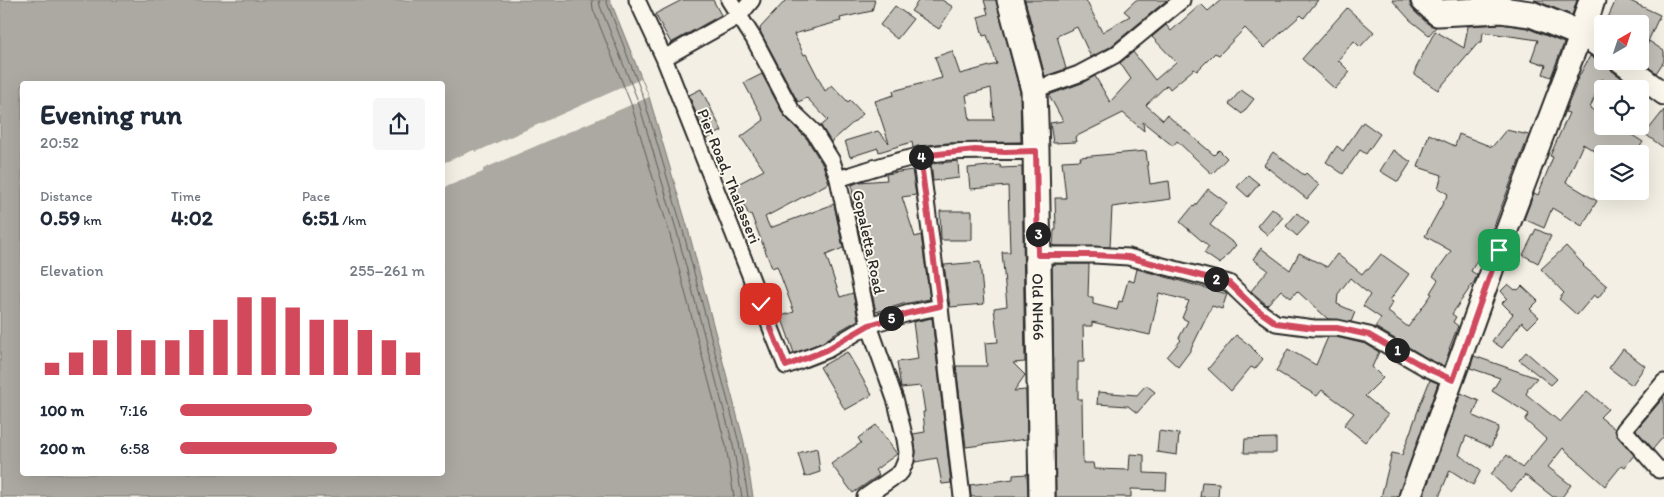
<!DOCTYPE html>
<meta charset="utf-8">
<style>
:root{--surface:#fff;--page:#f6f6f7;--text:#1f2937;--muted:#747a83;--accent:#d1495b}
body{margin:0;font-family:Itim,sans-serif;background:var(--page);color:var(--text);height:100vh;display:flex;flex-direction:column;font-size:19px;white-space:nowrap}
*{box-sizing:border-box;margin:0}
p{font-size:16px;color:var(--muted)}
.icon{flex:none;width:28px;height:28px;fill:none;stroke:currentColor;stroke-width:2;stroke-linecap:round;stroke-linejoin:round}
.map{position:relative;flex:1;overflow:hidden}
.sheet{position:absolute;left:20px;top:81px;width:425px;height:395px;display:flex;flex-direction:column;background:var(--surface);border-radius:5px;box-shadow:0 5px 20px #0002}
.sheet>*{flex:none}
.needle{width:32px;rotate:39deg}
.buttons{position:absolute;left:1594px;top:15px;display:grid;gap:10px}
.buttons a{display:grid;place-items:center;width:55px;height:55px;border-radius:5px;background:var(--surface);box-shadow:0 5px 20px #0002;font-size:25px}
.pin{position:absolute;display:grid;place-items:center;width:42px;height:42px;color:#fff;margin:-21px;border-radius:10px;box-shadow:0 2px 8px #0006}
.km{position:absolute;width:25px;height:25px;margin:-12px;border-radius:50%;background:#222;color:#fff;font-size:14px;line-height:25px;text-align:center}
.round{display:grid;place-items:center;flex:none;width:52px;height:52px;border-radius:5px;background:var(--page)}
.headline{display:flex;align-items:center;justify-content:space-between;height:85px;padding:0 20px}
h1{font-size:28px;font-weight:800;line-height:38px}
.metrics{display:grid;grid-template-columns:repeat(3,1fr);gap:8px;height:85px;padding:5px 20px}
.metrics div{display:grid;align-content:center}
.metrics b{font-size:21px;font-weight:800}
.metrics small{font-size:14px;font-weight:400}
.metrics p{font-size:14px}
.chart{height:140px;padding:10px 20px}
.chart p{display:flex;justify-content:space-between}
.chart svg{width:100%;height:90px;margin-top:5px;stroke:var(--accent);stroke-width:6}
ul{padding:0 20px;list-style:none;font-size:16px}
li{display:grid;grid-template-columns:80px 60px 1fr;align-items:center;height:38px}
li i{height:12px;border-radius:6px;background:var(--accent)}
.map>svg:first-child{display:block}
.water{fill:#aca9a2;stroke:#787772;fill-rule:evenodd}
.pier{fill:#f3efe4}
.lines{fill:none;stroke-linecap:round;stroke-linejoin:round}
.shore{stroke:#5f5d5b;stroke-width:1}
.building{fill:#c0beb6;stroke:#2b2b2b;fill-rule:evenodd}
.street-casing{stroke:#2b2b2b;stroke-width:19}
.secondary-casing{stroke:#2b2b2b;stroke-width:25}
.primary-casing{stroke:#2b2b2b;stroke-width:29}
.street{stroke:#fbf7ec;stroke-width:15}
.secondary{stroke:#fbf7ec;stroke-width:21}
.primary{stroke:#fbf7ec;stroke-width:25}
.route-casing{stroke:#fff;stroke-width:10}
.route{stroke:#d1495b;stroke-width:6}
.labels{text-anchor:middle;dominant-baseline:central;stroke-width:4;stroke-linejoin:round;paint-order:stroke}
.street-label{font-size:16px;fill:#2b2b2b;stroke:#fbf7ec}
</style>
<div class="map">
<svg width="1664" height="497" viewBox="0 0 1664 497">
<rect width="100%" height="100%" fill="#f3efe4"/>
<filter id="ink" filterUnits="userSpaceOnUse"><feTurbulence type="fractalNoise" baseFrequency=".02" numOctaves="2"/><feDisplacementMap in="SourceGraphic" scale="10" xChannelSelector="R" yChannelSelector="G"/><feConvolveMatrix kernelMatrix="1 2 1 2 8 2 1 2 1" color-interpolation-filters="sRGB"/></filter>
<g filter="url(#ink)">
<path class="water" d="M0 0H610L649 97 688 229 744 442 753 497H0ZM22 84H442V474H22Z"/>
<path class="pier" d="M641 79 649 97 483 169V172L443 188V163L474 150 476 152Z"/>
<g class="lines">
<path class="shore" d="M592 0 593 9 631 104 670 235 726 446 734 497
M599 0 600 6 638 101 677 232 733 445 742 497
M606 0 644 99 683 231 739 443 748 497"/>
</g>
<path class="building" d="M682 0H713L721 15 671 43 655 14Z
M786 0H875L872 11 840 18 841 21 794 34 804 55 806 54 825 91 832 85 848 102 850 100 863 114 831 142 821 126 828 120 807 98 798 102 761 33 760 28Z
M919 0H942L953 7 939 29 911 11Z
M984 0H996L1020 92 1021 142 948 143 918 146 913 148 912 142 879 152 878 148 850 157 845 141 878 131 889 143 875 101 894 95 893 91 942 78 935 57 952 51 960 74 997 64 987 35 983 36 978 17 988 14ZM991 88 994 120H970L966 95Z
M1025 0H1086L1102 32 1130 16 1124 11 1136 0H1167L1110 47 1091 57 1077 27 1057 36 1066 69 1045 76Z
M1221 0H1318L1304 18 1301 15 1264 48 1245 28 1219 55 1215 53 1197 71 1194 69 1170 89 1167 85 1146 105 1163 120 1167 115 1214 155 1219 150 1227 158 1212 174 1177 141 1173 146 1143 122 1144 131 1123 113 1075 137 1076 142 1053 143 1050 123 1063 121 1049 95 1082 83 1095 76 1110 102 1131 79 1120 63 1133 52 1155 80 1176 62 1152 37 1166 25 1171 31 1201 4 1208 11Z
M1392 0H1410V5L1414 11 1428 24 1436 27 1429 35 1410 20Z
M1534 0H1577L1572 15Z
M1616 0H1628L1660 15 1645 48 1649 41 1664 51V61L1656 73 1640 60V24H1605Z
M895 6 913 19 897 39 880 25Z
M1347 8 1374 32 1360 47 1354 41 1338 60 1350 72 1335 89 1302 59Z
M1500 24 1527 28 1564 43 1551 77 1543 74 1546 65 1531 60 1538 40 1483 32 1482 42H1479L1438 90 1415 75V70L1435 31 1464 48 1468 26Z
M1590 56 1595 59 1608 63 1612 71 1630 84 1628 89H1617L1602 79 1590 108 1602 116V126H1618L1643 142 1635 154H1599L1583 144 1566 182 1597 201 1582 226 1552 208 1544 228 1524 219 1534 193 1538 195 1553 157 1550 156 1569 113 1565 112 1576 85H1575L1576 82Z
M762 74 784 116 807 139 823 165 829 183 765 217 770 228 834 204 843 248 826 255 840 297 853 293 858 320 832 335V336L823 342 794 353 781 316 794 312 777 266 772 268 751 214 749 215 734 186 764 170 741 137 764 120 744 83Z
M701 89 722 131 706 139 689 95Z
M1241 90 1254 99 1242 114 1229 104Z
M1664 110V148L1645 134Z
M1363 122 1380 134 1366 154 1360 150 1343 174 1326 162 1337 146 1343 151Z
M1506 130 1529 135 1489 239 1471 271 1477 275 1474 282 1452 314 1456 317 1453 322 1458 326 1449 349H1450L1444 366 1430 360 1375 327 1381 318 1363 306 1370 295 1350 278 1338 294 1337 304 1355 312 1351 322 1328 319 1297 291 1291 298 1281 290 1267 305 1251 291 1268 270 1253 259 1261 248 1290 270 1299 253 1327 267 1337 254 1362 274 1366 269 1368 270 1381 254 1409 274 1390 300 1393 302 1387 311 1408 327 1432 294 1430 293 1438 280 1433 276 1451 251 1425 236 1448 194 1438 188 1442 175 1418 167 1429 134 1455 146 1459 134 1492 147Z
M1393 150 1411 162 1398 182 1380 171Z
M1146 151 1150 184 1169 181 1171 199 1112 207 1110 247 1053 246 1054 230H1056L1055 198H1066L1062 161 1081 160 1080 157Z
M1273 152 1304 175 1306 173 1319 185 1307 199 1264 165Z
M958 161 959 178 933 181 931 164Z
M1000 165 1001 168 1022 167 1025 362 1013 363 1025 375 1014 391 1026 390 1027 439 966 447 956 366H987L985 343 998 342 994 308 1007 306 1002 252H1010L1008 186 970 189 968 168Z
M912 170 916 195 902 197 915 237 921 235 930 299 903 304 876 312 854 209 852 185 859 182 887 180 886 174Z
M1248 175 1259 184 1248 197 1237 187Z
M1208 189 1227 203 1210 225 1236 245 1220 264 1204 253 1209 247 1180 222 1193 206 1194 207Z
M1272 208 1283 217 1268 235 1257 226Z
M940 211H972V240H941Z
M1297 213 1309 223 1297 236 1286 226Z
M1536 229 1551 236 1538 263 1523 255Z
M1566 246 1584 265 1583 266 1607 286 1598 298 1594 295 1577 315 1559 299 1564 293 1541 269Z
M980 262 984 304 950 307 944 265Z
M1052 264H1089L1088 297H1093V304L1117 310 1119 301 1122 302 1128 280 1134 282 1137 269 1227 294 1222 309 1212 306 1190 351 1178 367 1167 357 1181 340 1179 338 1188 321 1182 318 1189 301 1159 293 1150 335 1092 322V326H1083L1084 362H1078V399H1082L1083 463H1093L1094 469 1129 470 1130 454 1144 455V473L1167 474 1166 490 1131 489V497H1056Z
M1508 284 1515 290 1516 289 1518 290 1522 286 1538 301 1530 309 1539 317 1528 328 1522 322 1502 348 1492 341 1513 314 1502 303 1507 298 1501 291Z
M932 318 951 483 942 484 937 458 915 462 916 451 913 434 925 432 923 412H925L921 386 901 388 897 362 918 359 913 322Z
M1236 335 1252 347V348L1263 359 1255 369 1251 367 1231 391 1208 369Z
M1328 337H1336L1366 344 1379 352 1372 367 1383 378 1365 396 1388 415 1365 442 1344 425 1354 413 1322 390 1317 396 1276 371 1288 349 1316 365Z
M1623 349 1645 366 1632 385 1609 368Z
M847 352 872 395 845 410 820 367Z
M1526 352 1557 379 1551 385 1519 360Z
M1474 356 1537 378 1527 389 1528 390 1526 394 1560 422 1587 391 1608 409 1600 417 1615 429 1617 436 1634 455 1625 467 1622 465 1605 486 1563 448 1548 467 1571 485 1562 497H1553L1525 475 1511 492 1491 474 1507 455 1522 468 1546 439 1525 420 1529 414 1492 391 1500 378 1470 368Z
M1430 380 1438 383 1398 497H1381L1392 453 1402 455 1420 405Z
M1146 385 1155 392 1137 413 1128 406 1097 404 1098 392 1137 395Z
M1461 393 1479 401 1473 416 1499 427 1491 447 1466 436 1459 455 1481 470 1473 485 1450 470 1439 497H1423Z
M1664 397V436L1653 449 1636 430Z
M876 425 897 454 875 470 879 475 853 493 831 464 861 443 858 438Z
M1159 431 1179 434 1177 455 1157 452Z
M1276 438V453H1244L1245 439Z
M817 448 820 472 805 477 798 453Z
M1027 474 1028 497H971L970 485 1013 479V475Z
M1202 482 1219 483 1218 497H1200Z"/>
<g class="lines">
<defs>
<path id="street" d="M637 0 664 58 786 366 827 350 869 325 909 313 940 307 920 155
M729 0 754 39 792 111 814 132 832 161 838 179 869 325 896 402 905 439 907 452 906 460 901 472 865 497
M664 58 739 16 752 0
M1034 90 1079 74 1115 55 1182 0
M838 179C865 171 892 161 920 156 958 148 998 153 1036 151
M1038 255H1094L1128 257 1229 283 1255 308 1276 323 1314 328H1337L1369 335 1426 368 1453 380
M940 307 962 497
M1664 382 1624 430 1659 470 1664 469"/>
<path id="secondary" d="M1620 61 1664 94
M1410 497 1499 251 1581 34 1602 49"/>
<g id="primary">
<path id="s1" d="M1010 0 1034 90 1036 151 1042 497"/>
<path d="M1424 0 1438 13 1501 10 1531 14 1581 34 1592 0"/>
</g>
</defs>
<use href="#street" class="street-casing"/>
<use href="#secondary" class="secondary-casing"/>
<use href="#primary" class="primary-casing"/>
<use href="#street" class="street"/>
<use href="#secondary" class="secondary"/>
<use href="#primary" class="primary"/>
</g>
</g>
<g class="lines" filter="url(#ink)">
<defs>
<path id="route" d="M761 304 786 366 826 350 869 325 909 313 940 306 920 156 975 150 1004 152 1036 151 1038 255H1094L1128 257 1229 283 1255 308 1276 323 1314 328H1337L1369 335 1426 368 1453 380 1499 250"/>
</defs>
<use href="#route" class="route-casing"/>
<use href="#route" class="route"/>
</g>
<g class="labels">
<g class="street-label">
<text transform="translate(729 176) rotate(68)">Pier Road, Thalasseri</text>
<text transform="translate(869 242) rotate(78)">Gopaletta Road</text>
<text stroke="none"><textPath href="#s1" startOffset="310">Old NH66</textPath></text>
</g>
</g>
</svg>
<div class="buttons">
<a><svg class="needle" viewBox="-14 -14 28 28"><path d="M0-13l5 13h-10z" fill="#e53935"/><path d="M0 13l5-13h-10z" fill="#747a83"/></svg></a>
<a><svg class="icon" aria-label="locate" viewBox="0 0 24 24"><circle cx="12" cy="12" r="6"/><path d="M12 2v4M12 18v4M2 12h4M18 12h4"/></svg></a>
<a><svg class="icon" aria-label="layers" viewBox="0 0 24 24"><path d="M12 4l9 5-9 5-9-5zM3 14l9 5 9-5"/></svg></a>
</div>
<div class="pin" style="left:1499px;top:250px;background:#1e9e55"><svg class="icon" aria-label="arrive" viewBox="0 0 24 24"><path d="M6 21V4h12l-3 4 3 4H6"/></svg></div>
<div class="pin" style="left:761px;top:304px;background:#d93025"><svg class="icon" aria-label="check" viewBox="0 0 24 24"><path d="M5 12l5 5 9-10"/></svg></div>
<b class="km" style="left:1397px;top:350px">1</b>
<b class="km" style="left:1216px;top:279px">2</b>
<b class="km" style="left:1038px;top:234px">3</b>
<b class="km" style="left:921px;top:157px">4</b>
<b class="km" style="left:891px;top:318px">5</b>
<section class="sheet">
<div class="headline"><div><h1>Evening run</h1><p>20:52</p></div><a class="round"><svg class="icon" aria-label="share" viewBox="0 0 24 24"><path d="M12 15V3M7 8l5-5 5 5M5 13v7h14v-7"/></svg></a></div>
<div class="metrics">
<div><p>Distance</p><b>0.59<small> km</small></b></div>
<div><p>Time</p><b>4:02</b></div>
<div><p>Pace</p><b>6:51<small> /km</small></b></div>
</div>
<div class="chart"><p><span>Elevation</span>255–261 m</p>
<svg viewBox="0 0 160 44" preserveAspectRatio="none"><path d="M5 44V38M15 44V33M25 44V27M35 44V22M45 44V27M55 44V27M65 44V22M75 44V17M85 44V6M95 44V6M105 44V11M115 44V17M125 44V17M135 44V22M145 44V27M155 44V33"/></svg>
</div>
<ul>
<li><b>100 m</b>7:16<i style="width:54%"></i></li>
<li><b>200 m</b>6:58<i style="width:64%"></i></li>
</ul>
</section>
</div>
